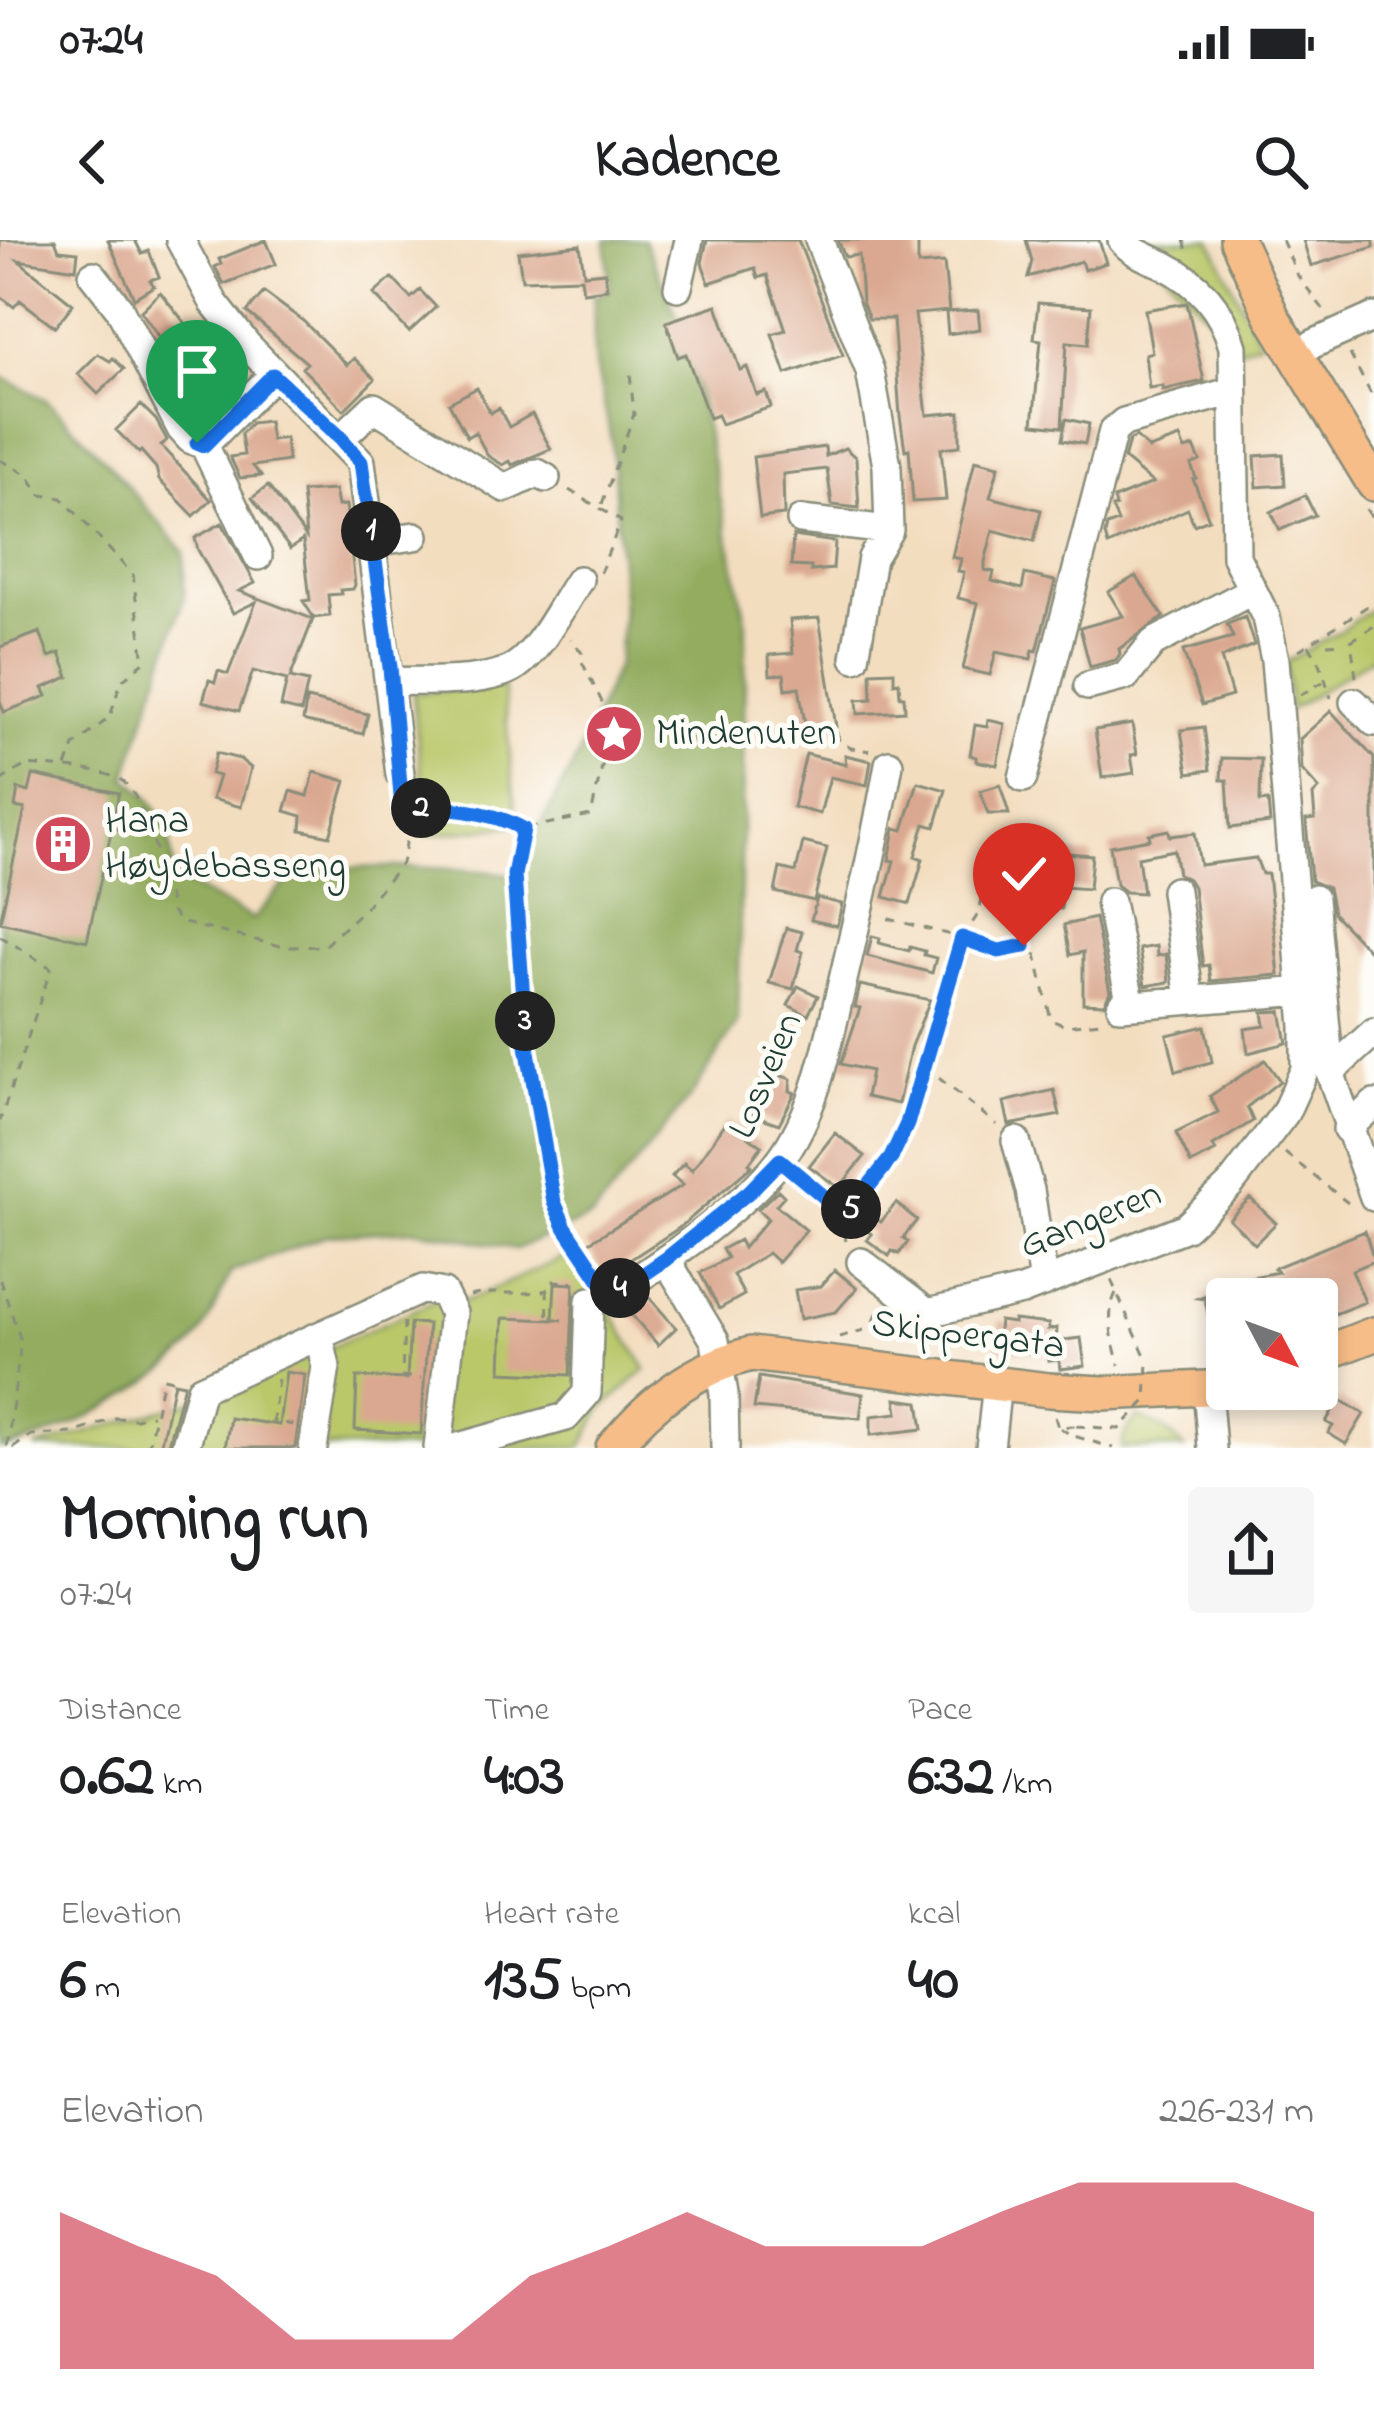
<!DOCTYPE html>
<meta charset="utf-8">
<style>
:root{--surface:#fff;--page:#f6f6f6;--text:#202124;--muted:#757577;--accent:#d1495b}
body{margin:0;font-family:"Indie Flower",sans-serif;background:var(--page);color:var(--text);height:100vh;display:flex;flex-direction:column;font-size:45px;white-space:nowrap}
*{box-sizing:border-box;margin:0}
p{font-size:39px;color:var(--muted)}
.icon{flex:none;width:66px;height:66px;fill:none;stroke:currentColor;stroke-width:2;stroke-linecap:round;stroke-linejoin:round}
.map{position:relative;height:1208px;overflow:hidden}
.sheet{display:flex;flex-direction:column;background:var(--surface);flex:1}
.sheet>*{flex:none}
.needle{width:78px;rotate:131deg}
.buttons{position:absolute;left:1206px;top:1038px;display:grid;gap:24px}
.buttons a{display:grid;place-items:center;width:132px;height:132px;border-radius:12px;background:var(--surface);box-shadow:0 6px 18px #0003;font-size:60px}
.pin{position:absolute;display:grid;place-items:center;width:102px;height:102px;color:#fff;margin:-123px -51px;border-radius:50% 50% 50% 0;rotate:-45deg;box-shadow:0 0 12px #0007}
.pin .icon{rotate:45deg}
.km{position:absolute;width:60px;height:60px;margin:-30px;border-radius:50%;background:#222;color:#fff;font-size:33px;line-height:60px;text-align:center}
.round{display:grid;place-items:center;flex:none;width:126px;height:126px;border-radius:12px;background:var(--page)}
.summary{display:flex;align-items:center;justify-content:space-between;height:204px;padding:0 60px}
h1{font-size:66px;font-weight:700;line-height:90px}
.figures{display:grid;grid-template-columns:repeat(3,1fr);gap:18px;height:204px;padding:12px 60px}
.figures div{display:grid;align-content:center}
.figures b{font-size:60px;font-weight:700}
.figures small{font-size:33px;font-weight:400}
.figures p{font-size:33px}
.chart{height:336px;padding:24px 60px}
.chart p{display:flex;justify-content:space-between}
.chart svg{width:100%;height:216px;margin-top:12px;fill:var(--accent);opacity:.7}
.status{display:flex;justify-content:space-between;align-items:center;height:84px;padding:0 60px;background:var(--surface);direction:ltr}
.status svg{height:33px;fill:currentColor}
header{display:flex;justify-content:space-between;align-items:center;height:156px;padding:0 60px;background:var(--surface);font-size:54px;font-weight:700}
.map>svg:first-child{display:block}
.green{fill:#bac86a;stroke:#6c824f;stroke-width:3}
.forest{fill:#93ac5e;stroke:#597449;stroke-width:3}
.building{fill:#daa890}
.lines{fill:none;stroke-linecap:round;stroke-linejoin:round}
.minor-casing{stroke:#898d7a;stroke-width:32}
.major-casing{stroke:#898d7a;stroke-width:38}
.path{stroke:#898d7a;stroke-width:3;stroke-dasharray:9 9;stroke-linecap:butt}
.minor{stroke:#fff;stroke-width:27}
.major{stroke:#f7bd88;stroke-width:33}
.path-bridge{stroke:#898d7a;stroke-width:3;stroke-dasharray:9 9;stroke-linecap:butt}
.route-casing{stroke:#fff;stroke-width:24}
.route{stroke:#1a73e8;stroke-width:15}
.labels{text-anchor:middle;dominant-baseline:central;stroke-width:10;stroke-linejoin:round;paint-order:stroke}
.poi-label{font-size:39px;fill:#1f3d34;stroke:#fdfcf7;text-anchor:start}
.street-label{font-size:39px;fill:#1f3d34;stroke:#fdfcf7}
</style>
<div class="status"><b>07:24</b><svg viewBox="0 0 49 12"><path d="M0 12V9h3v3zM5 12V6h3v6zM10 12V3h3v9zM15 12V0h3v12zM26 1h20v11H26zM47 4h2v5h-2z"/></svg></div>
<header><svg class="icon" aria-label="back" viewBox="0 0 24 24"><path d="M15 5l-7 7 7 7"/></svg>Kadence<svg class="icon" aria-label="search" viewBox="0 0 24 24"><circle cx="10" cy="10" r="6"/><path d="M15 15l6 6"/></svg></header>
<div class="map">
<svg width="1374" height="1208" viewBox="0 0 1374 1208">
<rect width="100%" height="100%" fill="#fdfcf7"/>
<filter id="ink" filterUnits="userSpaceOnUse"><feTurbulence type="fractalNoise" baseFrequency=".00833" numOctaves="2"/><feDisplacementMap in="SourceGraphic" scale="24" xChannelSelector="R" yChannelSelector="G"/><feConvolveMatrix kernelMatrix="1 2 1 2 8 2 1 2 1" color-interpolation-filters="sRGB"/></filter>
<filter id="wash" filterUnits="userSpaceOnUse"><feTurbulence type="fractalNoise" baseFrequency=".004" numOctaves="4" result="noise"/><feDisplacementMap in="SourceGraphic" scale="48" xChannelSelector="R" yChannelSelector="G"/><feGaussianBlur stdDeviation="2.7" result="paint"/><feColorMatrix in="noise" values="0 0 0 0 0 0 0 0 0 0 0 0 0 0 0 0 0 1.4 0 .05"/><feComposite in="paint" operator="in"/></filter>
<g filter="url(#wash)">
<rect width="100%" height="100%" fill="#f3ddbf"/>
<path class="green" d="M1134 0H1211L1259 101 1241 109Z
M1374 367V416L1290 470 1286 422 1342 390Z
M503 445 517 585 427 595 413 454Z
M575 1013 646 1129 601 1170 581 1208H34L235 1149 435 1061 463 1062Z
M1138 1177 1163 1188 1185 1208H1121L1126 1190Z"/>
<path class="forest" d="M606 0H644L686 97 746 380 738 781 694 852 592 977 516 1009 417 990 327 995 231 1032C220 1053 211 1080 197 1099 166 1141 51 1203 0 1208V136L48 161 107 222 184 312V358L126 537C163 567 172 590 173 637L253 679C265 667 278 648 292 639 325 620 473 628 514 635L579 514 618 423 623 369 612 204 594 114V56L610 50Z"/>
<g id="blocks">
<path class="building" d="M0 0H55L59 10 78 12 76 29 18 20 73 64 55 87 20 60 14 67 0 56Z
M108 0H135L142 14 149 11 159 37 150 40 154 46 134 58Z
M266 0 276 24 224 44 215 27 221 24 219 19Z
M707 0H798L843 115 786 134 772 94 786 90 767 35 758 38 755 28 709 43 702 23Z
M838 0H918V25L944 23 949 71 915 74 927 175 960 172V206L941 208 946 260 913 262 909 209 905 210 900 176 893 79H869L862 62 859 15 845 17Z
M1026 0H1099L1106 23 1084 30 1081 21 1028 37 1032 21Z
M1303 0H1374V7L1311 26Z
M580 5 584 34 605 32 607 49 583 52 581 38 522 40 518 12Z
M392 38 411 58 420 50 436 67 409 92 374 54Z
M160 52 195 95 190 98 197 107 186 117 227 154 212 172 178 143 165 118 170 113 141 71Z
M264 52 303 81 347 125 354 118 375 139 344 170 302 128 307 123 247 72Z
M1038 63 1091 67 1088 104 1067 102 1062 187 1033 184 1041 100 1034 99Z
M1187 63 1204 141 1163 150V146L1149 148 1145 114 1152 112 1145 70Z
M717 65 740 130 747 127 757 155 766 152 771 167 721 184 717 175 709 178 686 114 678 117 666 82Z
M978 70 980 89 948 94 946 72Z
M98 114 110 121 113 118 124 129 98 154 78 134Z
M477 148 490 173 499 168 509 187 532 174 551 209 512 225 510 221 503 225 488 216 475 192 467 197 449 163Z
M141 165 156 180 167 200 161 206 211 260 194 276 159 240 156 228 141 211 139 213 116 190Z
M1066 179 1089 184 1085 204 1062 200Z
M268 181 271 200 285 198 288 221 253 226 261 236 240 238 230 217 244 215 241 194 251 183Z
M1136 197 1149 209 1180 198 1185 210 1194 207 1200 221 1191 225 1196 238 1193 239 1209 279 1194 285 1188 269 1108 305 1105 295 1107 286 1118 282 1112 268 1116 267 1114 259 1153 243 1124 219 1129 201Z
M825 207 826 216 845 208 856 218 859 268 832 265 827 229 783 234 784 275 760 278 753 217Z
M1283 214 1285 245 1257 247 1255 216Z
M975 220 999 226 990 257 1041 270 1034 301 993 290 985 322V330L994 332 992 341 1022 349 1025 334 1055 341 1037 411 1033 410 1031 419 996 412 990 435 963 429 978 363 958 358 964 332 958 331 961 319 952 317Z
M268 246 306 297 302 252 335 250 338 266 346 265 355 345 353 349 340 350 341 354 328 355 330 376 314 378 303 361 310 360 303 300 290 309 252 258Z
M1305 255 1315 275 1280 290 1271 272Z
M222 283 255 343 239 351 313 379 290 438 308 442 301 472 281 467 287 440 253 431 239 471 203 461 209 440 215 442 218 431 228 434 256 362 233 373 198 310 195 298Z
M793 296 835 302 833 329 811 331V327L791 326Z
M1136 336 1164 377 1119 409 1120 414 1116 420 1090 427 1080 388 1123 376 1108 352Z
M1245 377 1254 405 1221 418 1232 456 1202 465 1183 411 1233 397 1227 384Z
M819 378 836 487 806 490 799 447 786 449 784 434 770 435 769 415 793 413 790 380Z
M40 392 49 417 60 413 69 437 43 448 47 456 4 472 0 461V407Z
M894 431V443L899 442 900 456H904L905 471 858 474 857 460 872 459 871 432Z
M307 459 368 474 363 494 306 482 303 480Z
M1331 471 1374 518V716L1333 673 1328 648 1311 641 1306 580 1315 579 1313 555 1319 549 1302 530 1300 499Z
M988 480 1005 484 997 525 976 521V517L970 515 975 485 987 487Z
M1132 484 1137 514 1131 515 1134 533 1102 538 1095 490Z
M1204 487 1210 530 1188 533 1181 490Z
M216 513 240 519 251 528 241 567 212 559 219 536 211 534Z
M806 514 846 524 845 515 871 521 867 545 830 537 820 574 793 567Z
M1222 518 1261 519 1260 562 1268 561 1270 583 1230 588 1227 540H1221Z
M314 532 346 541 330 596 301 590 302 576 285 571 291 551 308 556Z
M33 535 119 553 115 572 135 576 132 592 112 588 87 701 0 682 25 569 15 567 18 549 29 552Z
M918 542 946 550 935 587 925 584 915 616 923 619 910 664 884 657 894 621 889 620 895 588 903 590Z
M1000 545 1009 574H988L980 551Z
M1169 590 1170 596 1195 593 1200 625 1256 618 1262 634H1268L1279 735 1211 741 1209 725 1203 726 1193 647 1188 639 1178 634 1174 610 1138 617 1143 653 1125 652 1116 645 1110 606 1150 599 1149 594Z
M803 602 827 608 814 661 775 652 780 628 796 632Z
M1052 612 1092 615 1089 649 1063 647 1061 669 1035 667 1037 642 1049 643Z
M817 658 842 664 837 686 811 680Z
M1095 678 1110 752 1104 764 1083 763V712L1070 715 1064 685Z
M786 688 802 692 797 710 803 712 793 749 769 743Z
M872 696 880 698 879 703 909 711 910 707 925 711 924 715 936 718 932 733 867 716Z
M1156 706 1157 716 1166 714 1169 742 1145 746 1139 709Z
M860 745 930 760 911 806 898 864 866 857 871 831 841 824 860 768 855 767Z
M798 746 818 756 808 775 788 765Z
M1281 771 1287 803 1248 813 1245 789 1265 786 1263 772Z
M1205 786 1212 822 1176 831 1167 795Z
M1265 820 1280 841 1247 867 1253 881 1213 906 1216 911 1191 924 1176 893 1218 872 1210 856Z
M770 832 791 839 790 851 795 853 779 884 753 875Z
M1054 850 1060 875 1009 885 1004 862Z
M727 881 762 906 749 923 752 926 679 988 605 1036 586 1004 683 945 672 936 684 923 692 930Z
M835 893 865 916 839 948 809 926Z
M778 950 784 956 776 965 806 990 778 1022 768 1013 733 1035 744 1055 719 1069 700 1033 727 1018 722 1009 739 1000 743 1008 768 979 758 969Z
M1250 958 1276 983 1255 1004 1229 979Z
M896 963 917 980 903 998 908 1002 899 1014 892 1011 889 1016 867 1000 872 994 864 989 874 977 881 982Z
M1365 991 1374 1021 1352 1030 1365 1062 1317 1081V1059H1227V1126H1218L1205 1059 1198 1058 1252 1037 1278 1032 1274 1028Z
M835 1030 857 1048 836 1072 800 1079 795 1050 821 1046Z
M555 1043 574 1044 570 1135 501 1132 503 1078 553 1080Z
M647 1055 676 1088 658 1105 624 1066Z
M1014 1080 1049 1084 1048 1090 1057 1088 1056 1101 1081 1098 1085 1126 1060 1129 1059 1120 1049 1121 1048 1115 996 1108 999 1081 1014 1083Z
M410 1083 428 1084 421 1194 355 1190 357 1137 407 1139Z
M286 1132 305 1135 295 1208H225L230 1178 279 1185Z
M759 1137 863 1154 860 1178 754 1168Z
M174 1142 184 1144 167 1208H160Z
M896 1159 919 1162 923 1189 871 1195V1176L898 1173Z
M1339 1159 1364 1174 1346 1204 1328 1193 1333 1186 1326 1182Z"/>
</g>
</g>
<g filter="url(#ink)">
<use href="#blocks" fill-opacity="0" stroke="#898d7a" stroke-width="3"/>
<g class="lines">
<defs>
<path id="minor" d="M180 0 214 63 247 105 361 222 400 534
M819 0 870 131 887 226 889 290 872 318 855 418
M93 35 119 68 181 189 190 199 204 205 258 316
M678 47 689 0
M1313 104 1374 77
M341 198 374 167 505 248 537 233 546 238
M204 205 273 135
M801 280 889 290
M372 302 415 296
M391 442C425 440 488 445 516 426 542 408 561 366 579 340
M1088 446 1126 436 1153 403 1251 351
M1354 462 1374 482
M1023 538 1113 191 1124 182 1233 151
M1175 651 1190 760
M1314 659 1330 832 1374 957
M1110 662 1131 765
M1121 766 1303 751
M1330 832 1374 792
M1347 889 1374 864
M1016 901 1030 950 1044 1043
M666 1019 715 1101 724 1154 725 1208
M861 1022 930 1075
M624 1048C672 1016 745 966 780 920 817 871 829 798 843 740 860 668 876 597 889 524
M889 1082 1022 1051 1186 987 1230 945 1285 873 1305 829V787L1275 420 1266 377 1236 317 1233 107C1223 70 1198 42 1164 25 1149 18 1132 13 1122 0
M1207 1148 1212 1208
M185 1208 201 1149 423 1049 443 1053 453 1073 438 1208
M313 1208 326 1127 319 1096
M455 1208 566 1177 587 1153 590 1061
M990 1208 997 1143"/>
<path id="major" d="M1237 0 1273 78 1374 244
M1317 1116 1374 1094
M613 1208C650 1162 694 1128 751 1114L1049 1150 1103 1153 1227 1147"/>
</defs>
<use href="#minor" class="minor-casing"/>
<use href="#major" class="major-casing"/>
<path class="path" d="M1184 0 1187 10
M1282 0 1298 36 1327 74
M1350 114 1374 160
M0 220 28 235 41 255 62 258 133 335 144 422 121 441 110 477 74 506 66 527
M569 250 621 281 600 333
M602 264 634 174 630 133
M1366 269 1374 281
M1327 404 1342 403
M1309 405 1320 423 1331 458
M1299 410 1374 362
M1356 437 1351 401 1374 386
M1300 455 1323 442
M837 492 839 501 851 508 870 511
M0 541 26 525C50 527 101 528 121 540 145 554 166 644 172 672L180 682 285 707 324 706 362 671 402 623 406 604 401 560
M405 568C442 567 489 570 523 589L591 575 606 509 607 472 581 420 582 413 571 399
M523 589 514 635 526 800 554 962 598 1037
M993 605 979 673 962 698 999 711 1024 705 1035 710 1051 780 1066 786 1100 782
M0 696 51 728 0 881
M925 827 997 885
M1285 913 1348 963
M799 937 846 975 891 918 907 884 962 698 882 677
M845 976 842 989 846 1001
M0 1040 21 1101 7 1208
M1111 1040 1148 1122
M1116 1053C1105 1074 1113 1103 1119 1125
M470 1056C497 1049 520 1057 547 1050
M563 1080 548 1078 547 1050 552 1041 573 1042
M404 1082 402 1136 421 1138
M839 1097 864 1090
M278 1139 273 1181 293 1185
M1252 1157 1286 1149
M1055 1177 1058 1187 1076 1186
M1060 1188 1071 1195 1113 1208
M13 1208 31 1195 74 1193 115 1178 136 1179 152 1175
M148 1208 163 1138 177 1141"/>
<use href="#minor" class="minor"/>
<use href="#major" class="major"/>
<path class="path-bridge" d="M1076 1186 1119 1189 1146 1161 1148 1122"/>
</g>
</g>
<g class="lines" filter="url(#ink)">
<defs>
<path id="route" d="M197 203 204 205 273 135 341 198 361 222 390 427 402 568C441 567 488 569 523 589L514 635 526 800 554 962 565 987 606 1048H624L666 1019 750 951 780 920 846 975 891 918 907 884 962 698 999 711 1024 706"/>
</defs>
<use href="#route" class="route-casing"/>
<use href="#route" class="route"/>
</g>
<defs>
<symbol id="sight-disc" viewBox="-11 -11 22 22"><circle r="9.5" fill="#d1495b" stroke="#fdfcf7"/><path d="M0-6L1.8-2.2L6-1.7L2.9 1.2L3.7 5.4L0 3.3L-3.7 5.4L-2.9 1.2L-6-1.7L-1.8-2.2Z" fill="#fff"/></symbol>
<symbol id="building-disc" viewBox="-11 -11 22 22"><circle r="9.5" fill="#d1495b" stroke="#fdfcf7"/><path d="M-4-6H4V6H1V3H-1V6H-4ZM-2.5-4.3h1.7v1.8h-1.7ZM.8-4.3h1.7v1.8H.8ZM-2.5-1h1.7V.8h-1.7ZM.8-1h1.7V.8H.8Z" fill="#fff"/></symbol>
</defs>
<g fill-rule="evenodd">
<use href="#sight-disc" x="581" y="461" width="66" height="66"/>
<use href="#building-disc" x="30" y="571" width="66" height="66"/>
</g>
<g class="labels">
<g class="poi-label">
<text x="656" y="494">Mindenuten</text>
<text x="105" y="582">Hana<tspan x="105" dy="45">Høydebasseng</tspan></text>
</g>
<g class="street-label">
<text transform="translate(767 836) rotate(-67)">Losveien</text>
<text transform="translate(1091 981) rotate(-22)">Gangeren</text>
<text transform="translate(968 1096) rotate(7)">Skippergata</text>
</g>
</g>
</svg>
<div class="buttons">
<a><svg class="needle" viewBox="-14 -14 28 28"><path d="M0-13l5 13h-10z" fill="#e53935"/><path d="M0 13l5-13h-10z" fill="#757577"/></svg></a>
</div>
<div class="pin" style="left:197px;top:203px;background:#1e9e55"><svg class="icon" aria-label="arrive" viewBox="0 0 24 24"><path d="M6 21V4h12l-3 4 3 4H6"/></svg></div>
<div class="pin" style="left:1024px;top:706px;background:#d93025"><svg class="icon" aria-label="check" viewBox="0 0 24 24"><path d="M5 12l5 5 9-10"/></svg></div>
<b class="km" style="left:371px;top:291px">1</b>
<b class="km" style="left:421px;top:568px">2</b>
<b class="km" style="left:525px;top:781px">3</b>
<b class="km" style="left:620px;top:1048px">4</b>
<b class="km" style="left:851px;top:969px">5</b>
</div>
<section class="sheet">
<div class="summary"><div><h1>Morning run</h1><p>07:24</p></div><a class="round"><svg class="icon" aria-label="share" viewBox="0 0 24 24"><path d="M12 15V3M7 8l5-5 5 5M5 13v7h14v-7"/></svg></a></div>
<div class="figures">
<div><p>Distance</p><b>0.62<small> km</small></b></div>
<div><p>Time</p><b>4:03</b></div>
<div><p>Pace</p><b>6:32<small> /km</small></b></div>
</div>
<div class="figures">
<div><p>Elevation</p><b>6<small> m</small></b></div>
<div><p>Heart rate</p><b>135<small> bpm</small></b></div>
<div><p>kcal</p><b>40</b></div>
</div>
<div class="chart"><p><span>Elevation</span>226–231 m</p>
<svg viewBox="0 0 160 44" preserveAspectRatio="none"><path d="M0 44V12L10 19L20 25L30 38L40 38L50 38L60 25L70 19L80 12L90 19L100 19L110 19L120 12L130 6L140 6L150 6L160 12V44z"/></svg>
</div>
</section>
